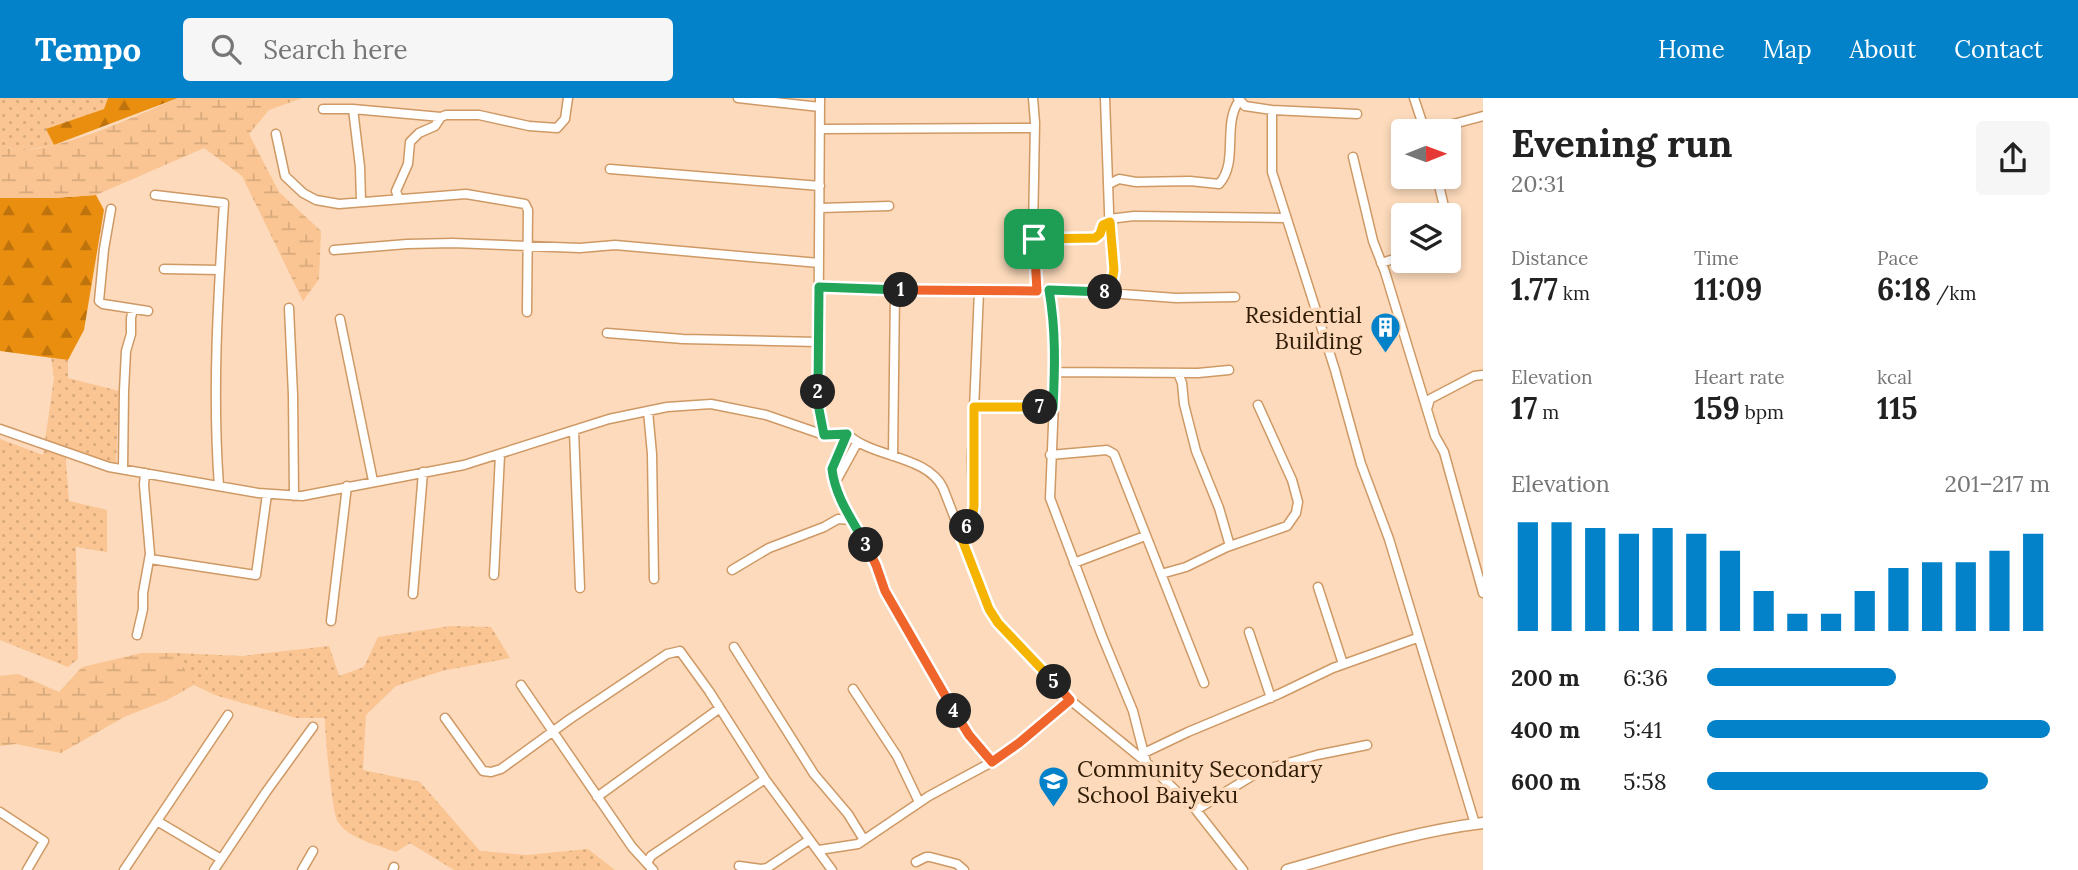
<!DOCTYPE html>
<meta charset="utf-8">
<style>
:root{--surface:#fff;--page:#f6f6f6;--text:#222;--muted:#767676;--accent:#0381c9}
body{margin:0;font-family:Lora,serif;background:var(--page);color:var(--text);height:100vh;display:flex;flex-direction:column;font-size:26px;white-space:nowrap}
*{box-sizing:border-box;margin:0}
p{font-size:23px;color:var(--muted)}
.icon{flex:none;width:38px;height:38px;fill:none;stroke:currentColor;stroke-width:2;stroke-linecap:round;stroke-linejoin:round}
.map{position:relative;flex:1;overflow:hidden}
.side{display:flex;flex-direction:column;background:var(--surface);width:595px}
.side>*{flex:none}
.needle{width:46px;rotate:89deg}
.tools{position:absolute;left:1391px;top:21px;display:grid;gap:14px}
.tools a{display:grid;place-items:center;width:70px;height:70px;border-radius:7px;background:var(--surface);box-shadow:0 4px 10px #0003;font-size:35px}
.pin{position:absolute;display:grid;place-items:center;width:60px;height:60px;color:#fff;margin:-30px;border-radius:14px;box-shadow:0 4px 10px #0006}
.km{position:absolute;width:35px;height:35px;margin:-18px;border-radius:50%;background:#222;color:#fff;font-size:19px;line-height:35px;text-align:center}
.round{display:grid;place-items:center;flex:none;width:74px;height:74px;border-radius:7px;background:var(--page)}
.headline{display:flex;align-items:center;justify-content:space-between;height:119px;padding:0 28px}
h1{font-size:38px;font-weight:800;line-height:52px}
.figures{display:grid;grid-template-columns:repeat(3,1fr);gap:10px;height:119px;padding:7px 28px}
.figures div{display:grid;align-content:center}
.figures b{font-size:30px;font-weight:800}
.figures small{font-size:19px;font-weight:400}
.figures p{font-size:19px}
.chart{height:196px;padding:14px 28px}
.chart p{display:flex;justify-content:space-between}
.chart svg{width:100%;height:126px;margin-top:7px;stroke:var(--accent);stroke-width:6}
ul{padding:0 28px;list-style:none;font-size:23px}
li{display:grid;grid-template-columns:112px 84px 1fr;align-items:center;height:52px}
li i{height:18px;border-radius:9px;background:var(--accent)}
header{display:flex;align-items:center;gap:42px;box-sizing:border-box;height:98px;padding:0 35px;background:var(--accent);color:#fff}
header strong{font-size:33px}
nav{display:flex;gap:38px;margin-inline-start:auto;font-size:24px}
.search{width:490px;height:63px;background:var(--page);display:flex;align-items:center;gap:18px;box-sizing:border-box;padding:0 24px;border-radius:7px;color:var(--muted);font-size:26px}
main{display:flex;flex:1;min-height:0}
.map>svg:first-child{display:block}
.grass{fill:url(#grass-dots)}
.forest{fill:url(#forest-firs)}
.wetland{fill:url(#wetland-marsh)}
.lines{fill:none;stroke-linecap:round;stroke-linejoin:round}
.minor-casing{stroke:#ce9965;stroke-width:11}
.major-casing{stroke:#ce9965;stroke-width:13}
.minor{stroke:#fff;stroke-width:8}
.major{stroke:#fff;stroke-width:10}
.split-1-casing{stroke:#fff;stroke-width:14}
.split-2-casing{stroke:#fff;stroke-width:14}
.split-3-casing{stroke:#fff;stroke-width:14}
.split-4-casing{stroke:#fff;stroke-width:14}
.split-5-casing{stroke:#fff;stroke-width:14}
.split-6-casing{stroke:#fff;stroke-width:14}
.split-7-casing{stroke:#fff;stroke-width:14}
.split-8-casing{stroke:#fff;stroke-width:14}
.split-9-casing{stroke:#fff;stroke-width:14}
.split-1{stroke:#f0652b;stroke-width:9}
.split-2{stroke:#22a559;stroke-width:9}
.split-3{stroke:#22a559;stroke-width:9}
.split-4{stroke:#f0652b;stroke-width:9}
.split-5{stroke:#f0652b;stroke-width:9}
.split-6{stroke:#f5b400;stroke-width:9}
.split-7{stroke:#f5b400;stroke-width:9}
.split-8{stroke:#22a559;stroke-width:9}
.split-9{stroke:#f5b400;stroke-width:9}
.labels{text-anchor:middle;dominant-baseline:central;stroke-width:7;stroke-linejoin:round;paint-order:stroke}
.poi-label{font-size:23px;fill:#311c06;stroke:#fcdabb;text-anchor:end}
</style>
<header>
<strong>Tempo</strong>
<div class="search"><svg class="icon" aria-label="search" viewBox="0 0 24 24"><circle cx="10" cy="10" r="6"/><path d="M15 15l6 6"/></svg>Search here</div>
<nav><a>Home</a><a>Map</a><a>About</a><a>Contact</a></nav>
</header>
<main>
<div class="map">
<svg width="1483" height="772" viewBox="0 0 1483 772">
<defs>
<pattern id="grass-dots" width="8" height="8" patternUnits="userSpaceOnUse" patternTransform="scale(1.75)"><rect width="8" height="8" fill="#fac592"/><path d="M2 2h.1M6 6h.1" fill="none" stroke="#d7a97c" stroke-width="1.8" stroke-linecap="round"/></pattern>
<pattern id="forest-firs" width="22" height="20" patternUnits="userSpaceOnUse" patternTransform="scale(1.75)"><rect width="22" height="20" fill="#ea8e0f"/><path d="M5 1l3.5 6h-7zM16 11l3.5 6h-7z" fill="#be730c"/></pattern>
<pattern id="wetland-marsh" width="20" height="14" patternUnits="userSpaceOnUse" patternTransform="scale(1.75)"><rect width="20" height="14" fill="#fac592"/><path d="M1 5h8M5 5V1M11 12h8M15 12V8" fill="none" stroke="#d7a97c"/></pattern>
</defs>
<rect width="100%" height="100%" fill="#fcdabb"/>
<path class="grass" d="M0 0H108L104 11 47 31 54 47 19 53 0 47Z
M51 260 68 262V280L119 293 116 366 65 352 69 403 107 412V454L76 449 78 561 68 569 0 542V341L43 357 54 280Z
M451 528 491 529 510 560 442 573 396 588 366 617 363 672 420 684 480 753 527 757 588 751 615 772H454L410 745 396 754C378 747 349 741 338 724 332 715 325 635 325 620H296L215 597 194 587 175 555 242 558 329 548 339 578 364 569 378 539Z"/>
<path class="forest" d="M108 0H178L54 47 46 31 104 11Z
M96 97 104 112 84 232 68 262 0 253V100H54Z"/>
<path class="wetland" d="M178 0H302L269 12 249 36 279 94 321 133 319 181 303 203 242 78 204 50 96 97 54 100H0V47C7 49 14 53 21 52 66 51 136 18 178 0Z
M142 555H175L194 587 167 602 124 619 61 655 16 646 0 648V578L18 576 59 594 82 569Z"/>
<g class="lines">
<defs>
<path id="minor" d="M738 0 820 9
M820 0 818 306 824 337
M1033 0 1035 25 1033 134 1037 193
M1105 0 1110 141 1114 171 1110 195
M1238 0 1245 8 1272 12 1357 16
M1414 0 1425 33
M323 11H353
M1272 12V74L1335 272 1361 366 1389 441 1475 726
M820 31 1035 30
M1427 33 1483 18
M276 36 285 78 303 95 316 102 339 106 466 96 525 106 528 112 527 214
M1353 59 1373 143 1385 174 1435 338 1444 354 1483 495
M610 71 820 88
M1437 79 1446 117
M1109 86 1119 81 1136 84 1190 83 1219 86C1239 64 1222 27 1239 3
M155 97 224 105C218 199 212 294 219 388
M399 101 396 93 408 66 410 44 419 35 435 28 441 19 446 17H479L529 28 557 30 565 21 568 0
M361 103 360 69 353 11 441 19
M820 110 889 108
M111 111 104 151 99 203 103 206 148 213
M1109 121 1134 118 1286 120
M1034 141 1095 140 1100 137 1103 127 1110 124
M334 152 407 146 453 145 580 150 615 147 819 165
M1381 165 1404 158
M164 171 220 172
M819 189 899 192H1067L1176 200 1235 199
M1049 193 1054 222 1056 255 1050 400 1102 538 1133 613 1146 664
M289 210 293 297 294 398
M340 221 373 383
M607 235 683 241 818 244
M1055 274 1198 275 1229 272
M1178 275 1182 285 1184 306 1196 353 1219 410 1230 448
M974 309 1053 310
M1427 311 1430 301 1474 278 1483 277
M648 313 652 356 654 481
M0 331 109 369 258 395 302 398 464 367 609 321 667 309 711 306 766 317 824 337 847 336C872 360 927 357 943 390L990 511 998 525 1070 602 1146 664 1196 712 1243 772
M574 333 580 490
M847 336 833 371 836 392 876 467 885 493 932 577 969 637 992 664
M1050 357 1107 352 1114 356 1204 585
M893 358 895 192
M123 371 124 293 126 253 131 236V220L133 211
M835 385 857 345
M960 436 972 422 973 408 972 359 979 193
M150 461 256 477 267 396
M1074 465 1145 438
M732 472 769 450 824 429 838 421 852 422
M1161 476 1186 469 1227 449 1287 428 1296 415 1298 404 1292 382 1258 307
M494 477 500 357
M1318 489 1343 566
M413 496 423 374
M331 523 347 388
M1249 534 1271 600
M137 537 143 511V495L150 456 144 387 145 375
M734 549 814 676 848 716 864 742
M521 587 632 749 653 772
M853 591 897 658 919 704
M445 620 483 673 491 674 501 671 570 621 667 556 680 553 709 593 765 681 832 772
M1144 655 1188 634 1279 596 1333 570 1417 540
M597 699 720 610
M1196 712 1260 673 1317 657 1367 647
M0 714 44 743 27 772
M157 723 221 761
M819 752 858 746 929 698 992 664 1019 645 1070 602
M916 764 926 759H930L957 766 964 772
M647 765 651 758 765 681
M739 768 761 771 767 770 809 742
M124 772 228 617
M214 772 266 694 313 629
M302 772 313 753
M393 772 394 769"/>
<path id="major" d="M1287 772C1351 754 1416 733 1483 725"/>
</defs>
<use href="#minor" class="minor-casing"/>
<use href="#major" class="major-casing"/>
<use href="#minor" class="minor"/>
<use href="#major" class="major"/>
</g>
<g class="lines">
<defs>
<path id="split-1" d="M901 192 1037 193 1034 141"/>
<path id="split-2" d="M818 294 819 189 901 192"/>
<path id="split-3" d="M818 294V306L824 337 847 336 832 371C835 399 853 423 866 447"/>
<path id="split-4" d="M866 447 876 467 885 493 954 613"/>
<path id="split-5" d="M954 613 969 637 992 664 1019 645 1070 602 1054 584"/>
<path id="split-6" d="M967 429 960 436 989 511 998 525 1054 584"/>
<path id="split-7" d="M967 429 972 422 974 408V309H1040"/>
<path id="split-8" d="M1040 309 1053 310C1055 270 1056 232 1049 192L1105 194"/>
<path id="split-9" d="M1034 141 1095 140 1100 136 1103 127 1110 124 1114 172 1110 195 1105 194"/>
</defs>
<use href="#split-1" class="split-1-casing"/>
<use href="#split-2" class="split-2-casing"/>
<use href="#split-3" class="split-3-casing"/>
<use href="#split-4" class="split-4-casing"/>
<use href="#split-5" class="split-5-casing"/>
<use href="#split-6" class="split-6-casing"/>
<use href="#split-7" class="split-7-casing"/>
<use href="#split-8" class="split-8-casing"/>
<use href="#split-9" class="split-9-casing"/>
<use href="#split-1" class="split-1"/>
<use href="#split-2" class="split-2"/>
<use href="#split-3" class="split-3"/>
<use href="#split-4" class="split-4"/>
<use href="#split-5" class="split-5"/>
<use href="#split-6" class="split-6"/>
<use href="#split-7" class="split-7"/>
<use href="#split-8" class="split-8"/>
<use href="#split-9" class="split-9"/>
</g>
<defs>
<symbol id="building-pin" viewBox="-11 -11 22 30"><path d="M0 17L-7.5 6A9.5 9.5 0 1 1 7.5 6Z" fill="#0381c9" stroke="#fcdabb"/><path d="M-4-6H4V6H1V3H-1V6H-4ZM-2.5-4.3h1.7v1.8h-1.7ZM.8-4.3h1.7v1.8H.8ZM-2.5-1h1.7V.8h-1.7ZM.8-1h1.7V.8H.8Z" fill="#fff"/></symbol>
<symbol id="school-pin" viewBox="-11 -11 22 30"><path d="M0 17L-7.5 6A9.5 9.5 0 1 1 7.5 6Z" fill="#0381c9" stroke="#fcdabb"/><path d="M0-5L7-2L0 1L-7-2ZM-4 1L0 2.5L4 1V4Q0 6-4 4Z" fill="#fff"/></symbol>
</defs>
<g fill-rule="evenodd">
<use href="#building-pin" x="1368" y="212" width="35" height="47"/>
<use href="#school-pin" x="1036" y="666" width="35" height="47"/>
</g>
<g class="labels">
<g class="poi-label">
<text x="1362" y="216">Residential<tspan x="1362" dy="26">Building</tspan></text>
<text x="1077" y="670" text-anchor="start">Community Secondary<tspan x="1077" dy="26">School Baiyeku</tspan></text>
</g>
</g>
</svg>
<div class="tools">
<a><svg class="needle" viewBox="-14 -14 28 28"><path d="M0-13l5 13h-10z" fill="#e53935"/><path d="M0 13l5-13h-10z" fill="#767676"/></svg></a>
<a><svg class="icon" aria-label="layers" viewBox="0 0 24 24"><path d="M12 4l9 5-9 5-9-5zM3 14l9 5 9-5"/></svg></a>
</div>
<div class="pin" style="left:1034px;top:141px;background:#1e9e55"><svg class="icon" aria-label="arrive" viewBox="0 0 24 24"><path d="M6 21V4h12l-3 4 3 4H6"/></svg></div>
<b class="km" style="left:901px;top:192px">1</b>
<b class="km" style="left:818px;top:294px">2</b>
<b class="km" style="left:866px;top:447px">3</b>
<b class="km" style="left:954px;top:613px">4</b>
<b class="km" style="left:1054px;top:584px">5</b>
<b class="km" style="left:967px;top:429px">6</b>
<b class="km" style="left:1040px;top:309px">7</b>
<b class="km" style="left:1105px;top:194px">8</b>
</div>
<section class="side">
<div class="headline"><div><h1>Evening run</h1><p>20:31</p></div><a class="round"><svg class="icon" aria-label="share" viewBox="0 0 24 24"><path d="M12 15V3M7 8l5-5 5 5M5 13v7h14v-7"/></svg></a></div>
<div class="figures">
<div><p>Distance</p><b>1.77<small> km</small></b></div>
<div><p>Time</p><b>11:09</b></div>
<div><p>Pace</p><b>6:18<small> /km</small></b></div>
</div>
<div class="figures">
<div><p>Elevation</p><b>17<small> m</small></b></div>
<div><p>Heart rate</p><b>159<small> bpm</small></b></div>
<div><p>kcal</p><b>115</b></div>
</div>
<div class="chart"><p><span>Elevation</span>201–217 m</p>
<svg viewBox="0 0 160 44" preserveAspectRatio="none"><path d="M5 44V6M15 44V6M25 44V8M35 44V10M45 44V8M55 44V10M65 44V16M75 44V30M85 44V38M95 44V38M105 44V30M115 44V22M125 44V20M135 44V20M145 44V16M155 44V10"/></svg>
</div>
<ul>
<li><b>200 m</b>6:36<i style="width:55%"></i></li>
<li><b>400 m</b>5:41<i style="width:100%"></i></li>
<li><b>600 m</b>5:58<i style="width:82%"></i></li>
</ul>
</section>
</main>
